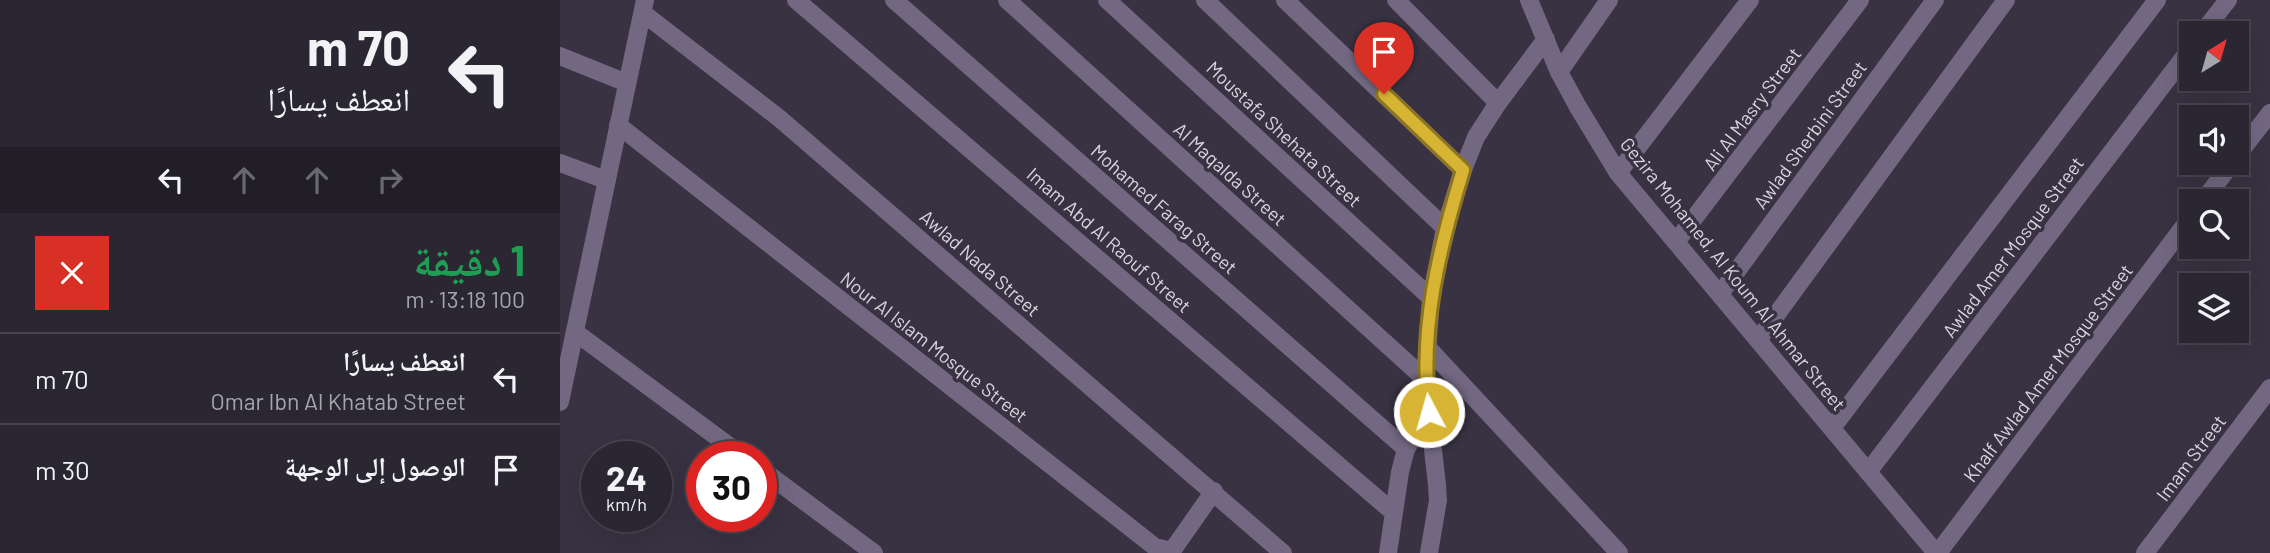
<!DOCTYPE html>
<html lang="ar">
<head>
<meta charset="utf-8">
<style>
	:root { --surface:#2a2632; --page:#322e3a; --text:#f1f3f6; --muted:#a5a5ac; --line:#46434d }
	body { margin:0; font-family:Barlow,"Noto Naskh Arabic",sans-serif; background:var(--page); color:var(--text); direction:rtl; height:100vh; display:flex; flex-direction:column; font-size:26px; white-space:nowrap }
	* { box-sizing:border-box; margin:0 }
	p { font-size:23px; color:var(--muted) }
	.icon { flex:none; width:38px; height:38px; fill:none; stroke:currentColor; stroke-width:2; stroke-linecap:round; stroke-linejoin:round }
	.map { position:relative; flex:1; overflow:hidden; direction:ltr }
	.sheet { display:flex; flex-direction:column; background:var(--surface); width:560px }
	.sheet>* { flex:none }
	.hud { background:#2a2632; color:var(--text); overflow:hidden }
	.needle { width:46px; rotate:37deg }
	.controls { position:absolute; left:1619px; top:21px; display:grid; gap:14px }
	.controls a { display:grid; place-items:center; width:70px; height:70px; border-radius:0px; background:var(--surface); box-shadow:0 7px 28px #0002,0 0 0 2px var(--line); font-size:35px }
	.speed { position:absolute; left:21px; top:441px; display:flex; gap:14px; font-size:35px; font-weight:700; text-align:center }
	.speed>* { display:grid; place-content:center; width:91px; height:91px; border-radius:50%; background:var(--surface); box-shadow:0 7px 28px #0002,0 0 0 2px var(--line); line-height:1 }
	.speed small { font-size:18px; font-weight:400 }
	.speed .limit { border:10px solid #d22; background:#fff; color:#111 }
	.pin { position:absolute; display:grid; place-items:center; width:60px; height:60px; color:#fff; margin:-72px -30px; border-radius:50% 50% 50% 0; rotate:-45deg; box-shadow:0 0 7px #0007 }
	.pin .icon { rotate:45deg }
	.me { position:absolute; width:77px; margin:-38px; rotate:354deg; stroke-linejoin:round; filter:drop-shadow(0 0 5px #0008) }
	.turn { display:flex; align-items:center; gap:24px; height:147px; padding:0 35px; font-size:32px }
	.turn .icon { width:91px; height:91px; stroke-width:2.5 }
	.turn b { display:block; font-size:49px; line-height:60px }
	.lanes { display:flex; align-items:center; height:66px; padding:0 35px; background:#0003; justify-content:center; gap:35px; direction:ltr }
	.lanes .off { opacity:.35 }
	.round { display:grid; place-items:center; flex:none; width:74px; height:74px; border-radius:0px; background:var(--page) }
	.head { display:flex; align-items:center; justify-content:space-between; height:119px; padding:0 35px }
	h1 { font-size:42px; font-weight:700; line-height:52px; color:#1e9e55 }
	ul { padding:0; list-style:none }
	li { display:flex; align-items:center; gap:21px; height:91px; padding:0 35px; border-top:2px solid var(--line) }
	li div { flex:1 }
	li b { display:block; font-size:26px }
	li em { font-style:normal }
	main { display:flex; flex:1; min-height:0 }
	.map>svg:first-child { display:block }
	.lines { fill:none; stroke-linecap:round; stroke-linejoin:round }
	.minor { stroke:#726882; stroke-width:18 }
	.route-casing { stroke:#8c7522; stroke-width:18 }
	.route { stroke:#d7b434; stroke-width:12 }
	.labels { text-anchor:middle; stroke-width:7; stroke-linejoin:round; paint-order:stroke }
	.street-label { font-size:19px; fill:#d9d5df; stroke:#383242 }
</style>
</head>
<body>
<main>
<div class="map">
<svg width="1710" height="553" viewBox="0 0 1710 553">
	<rect width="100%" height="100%" fill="#383242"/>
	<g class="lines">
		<path class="minor" d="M236,0l597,512
			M334,0l512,449
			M447,0l418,379
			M547,0l324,298
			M645,0l240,228
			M725,0l178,170
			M836,0l102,103
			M969,0l30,72 19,35 40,66 318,380
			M83,13l136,105 504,435
			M1642,33l26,-33
			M0,56l67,27
			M999,72l50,-72
			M58,125l537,422 13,3 6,-2 40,-57
			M1676,157l34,-44
			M0,163l46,17
			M1058,173l132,-173
			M1643,201l29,-38
			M1116,242l184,-242
			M1160,294l215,-294
			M15,332l169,125
			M1198,340l248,-340
			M867,347l192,206
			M0,402l85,-402
			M1272,428l325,-428
			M201,469l113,84
			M1308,472l323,-424
			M828,553l12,-81 6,-23 23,-37
			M869,553l9,-53 -1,-15 -12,-106 6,-81 14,-70 18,-58 13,-33 22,-34 48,-64
			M1378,553l253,-336
			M1585,553l125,-165"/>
	</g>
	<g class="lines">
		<defs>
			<path id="route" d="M824,94l79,76c-24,79 -44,159 -34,242"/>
		</defs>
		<use href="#route" class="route-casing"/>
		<use href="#route" class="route"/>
	</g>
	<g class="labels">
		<g class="street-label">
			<text transform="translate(1192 109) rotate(-53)" y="7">Ali Al Masry Street</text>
			<text transform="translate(724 134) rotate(43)" y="7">Moustafa Shehata Street</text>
			<text transform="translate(1250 135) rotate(-54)" y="7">Awlad Sherbini Street</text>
			<text transform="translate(670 174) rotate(42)" y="7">Al Maqalda Street</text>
			<text transform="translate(604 209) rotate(41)" y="7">Mohamed Farag Street</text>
			<text transform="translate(549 240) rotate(41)" y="7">Imam Abd Al Raouf Street</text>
			<text transform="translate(1453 247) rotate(-53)" y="7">Awlad Amer Mosque Street</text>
			<text transform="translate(420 263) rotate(41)" y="7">Awlad Nada Street</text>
			<text transform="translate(1173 274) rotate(51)" y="7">Gezira Mohamed, Al Koum Al Ahmar Street</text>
			<text transform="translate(374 347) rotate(38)" y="7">Nour Al Islam Mosque Street</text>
			<text transform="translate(1488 373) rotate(-53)" y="7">Khalf Awlad Amer Mosque Street</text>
			<text transform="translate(1631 458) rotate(-53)" y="7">Imam Street</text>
		</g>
	</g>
</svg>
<div class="controls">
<a><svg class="needle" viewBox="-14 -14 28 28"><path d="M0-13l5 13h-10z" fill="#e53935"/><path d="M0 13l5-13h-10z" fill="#a5a5ac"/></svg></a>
<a><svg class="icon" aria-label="sound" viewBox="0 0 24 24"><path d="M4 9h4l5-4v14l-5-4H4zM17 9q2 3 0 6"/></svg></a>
<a><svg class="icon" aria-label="search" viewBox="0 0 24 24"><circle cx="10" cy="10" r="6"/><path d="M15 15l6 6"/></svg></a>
<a><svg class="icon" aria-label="layers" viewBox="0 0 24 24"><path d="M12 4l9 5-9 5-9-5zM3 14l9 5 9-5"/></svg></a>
</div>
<div class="speed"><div>24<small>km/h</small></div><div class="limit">30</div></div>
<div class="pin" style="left:824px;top:94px;background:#d93025"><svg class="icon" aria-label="arrive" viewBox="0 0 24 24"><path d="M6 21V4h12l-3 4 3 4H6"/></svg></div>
<svg class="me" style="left:869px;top:412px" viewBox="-20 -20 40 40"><circle r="17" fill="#d7b434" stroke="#fff" stroke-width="3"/><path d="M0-11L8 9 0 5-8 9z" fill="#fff"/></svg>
</div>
<section class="sheet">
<div class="hud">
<div class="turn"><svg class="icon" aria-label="left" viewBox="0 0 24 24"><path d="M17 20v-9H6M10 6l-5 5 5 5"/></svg><div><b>70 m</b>انعطف يسارًا</div></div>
<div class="lanes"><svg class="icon" aria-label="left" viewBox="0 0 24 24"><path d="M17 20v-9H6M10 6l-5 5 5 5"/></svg><svg class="icon off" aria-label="ahead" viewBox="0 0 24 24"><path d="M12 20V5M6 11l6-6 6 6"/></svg><svg class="icon off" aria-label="ahead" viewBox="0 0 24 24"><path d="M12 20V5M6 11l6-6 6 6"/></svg><svg class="icon off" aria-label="right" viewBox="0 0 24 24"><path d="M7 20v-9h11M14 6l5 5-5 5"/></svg></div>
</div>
<div class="head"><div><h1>1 دقيقة</h1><p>100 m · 13:18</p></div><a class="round" style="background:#d93025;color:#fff"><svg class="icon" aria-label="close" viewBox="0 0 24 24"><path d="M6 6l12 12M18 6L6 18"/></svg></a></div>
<ul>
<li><svg class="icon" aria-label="left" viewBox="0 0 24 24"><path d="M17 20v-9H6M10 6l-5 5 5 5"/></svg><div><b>انعطف يسارًا</b><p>Omar Ibn Al Khatab Street</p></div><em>70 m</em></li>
<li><svg class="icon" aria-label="arrive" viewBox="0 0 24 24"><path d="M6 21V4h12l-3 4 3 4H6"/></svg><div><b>الوصول إلى الوجهة</b></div><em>30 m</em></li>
</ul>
</section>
</main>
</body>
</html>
